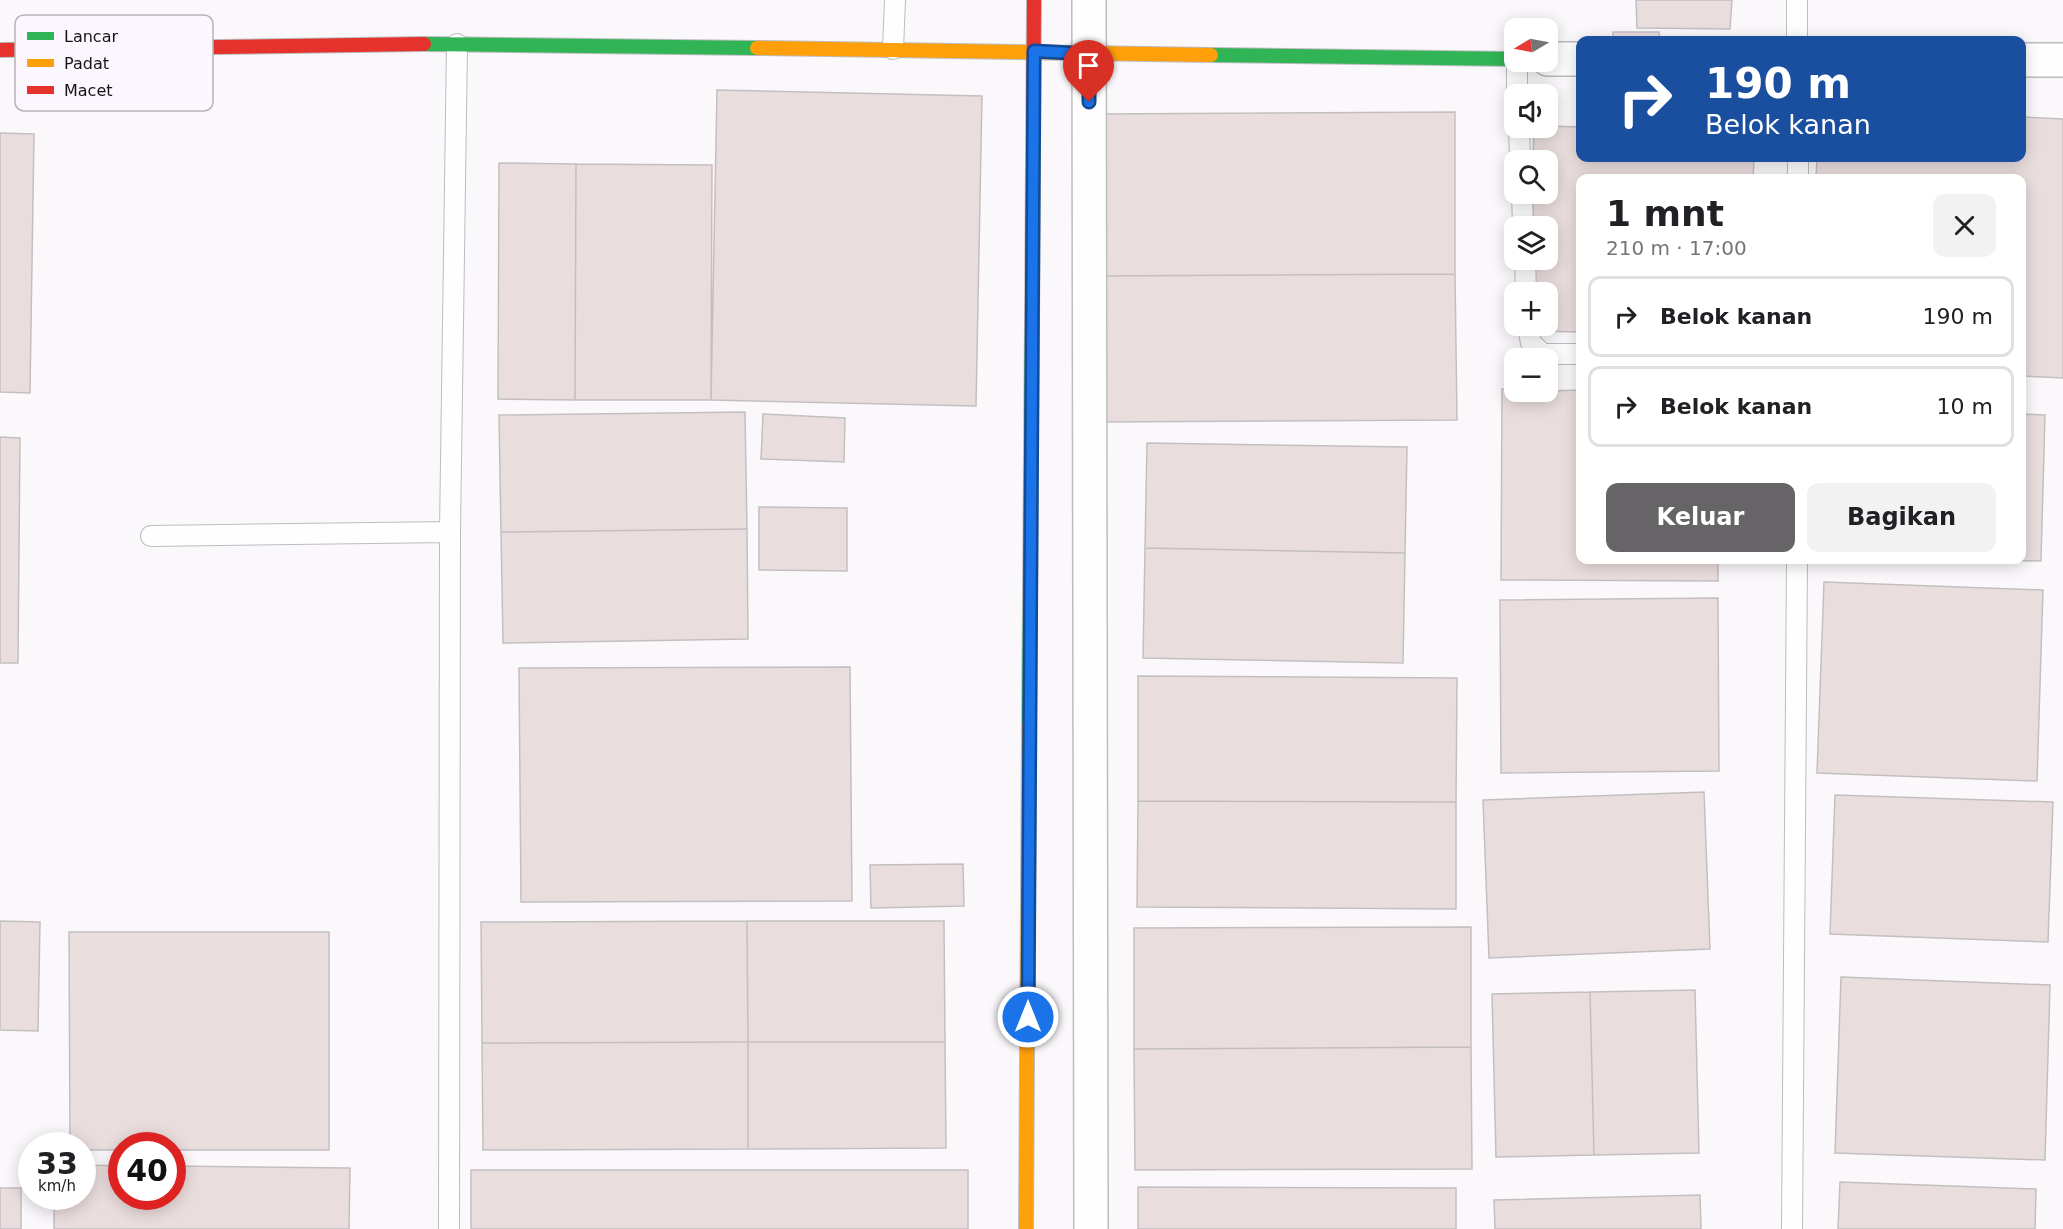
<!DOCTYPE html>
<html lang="id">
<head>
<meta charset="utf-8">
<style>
	:root { --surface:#fff; --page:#f2f2f2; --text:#202124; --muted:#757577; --line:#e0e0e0; --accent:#666466 }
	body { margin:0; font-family:"DejaVu Sans",sans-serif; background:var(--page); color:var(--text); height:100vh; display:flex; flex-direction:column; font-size:22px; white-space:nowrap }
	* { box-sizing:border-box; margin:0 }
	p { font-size:20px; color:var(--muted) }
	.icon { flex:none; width:33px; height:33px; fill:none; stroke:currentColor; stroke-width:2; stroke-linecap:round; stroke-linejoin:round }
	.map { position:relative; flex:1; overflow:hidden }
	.side { position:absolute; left:1576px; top:174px; width:450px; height:390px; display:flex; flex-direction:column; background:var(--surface); border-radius:12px; box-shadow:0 3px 15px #0003 }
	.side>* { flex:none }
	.banner { position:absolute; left:1576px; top:36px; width:450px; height:126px; border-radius:12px; box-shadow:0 3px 15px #0003; background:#1a4fa0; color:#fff; overflow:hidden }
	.needle { width:39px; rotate:260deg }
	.tools { position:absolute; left:1504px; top:18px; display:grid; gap:12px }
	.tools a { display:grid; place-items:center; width:54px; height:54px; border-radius:12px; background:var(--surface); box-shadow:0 3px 15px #0003; font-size:30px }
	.speed { position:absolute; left:18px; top:1132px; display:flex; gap:12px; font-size:30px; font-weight:700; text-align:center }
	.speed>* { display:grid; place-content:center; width:78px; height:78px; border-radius:50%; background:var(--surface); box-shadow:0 3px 15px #0003; line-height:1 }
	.speed small { font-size:15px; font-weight:400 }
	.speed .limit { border:9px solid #d22; background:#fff; color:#111 }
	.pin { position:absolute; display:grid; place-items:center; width:51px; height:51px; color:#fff; margin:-62px -26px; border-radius:50% 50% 50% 0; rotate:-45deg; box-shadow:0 0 6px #0007 }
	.pin .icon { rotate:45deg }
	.me { position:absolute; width:66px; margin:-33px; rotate:0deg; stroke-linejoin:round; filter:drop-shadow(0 0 4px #0008) }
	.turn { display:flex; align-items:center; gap:21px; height:126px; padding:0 30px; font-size:27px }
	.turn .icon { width:78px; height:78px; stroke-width:2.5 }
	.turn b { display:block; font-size:42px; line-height:51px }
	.round { display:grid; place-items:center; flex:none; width:63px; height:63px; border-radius:12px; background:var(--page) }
	.head { display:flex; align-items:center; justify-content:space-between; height:102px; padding:0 30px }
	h1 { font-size:36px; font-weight:700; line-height:45px }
	.primary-button { display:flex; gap:12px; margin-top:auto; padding:12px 30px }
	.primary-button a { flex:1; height:69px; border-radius:12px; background:var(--accent); color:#fff; font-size:24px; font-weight:700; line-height:69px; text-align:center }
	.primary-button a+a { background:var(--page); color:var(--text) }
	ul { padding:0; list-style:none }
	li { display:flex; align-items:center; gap:18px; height:81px; margin:0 12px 9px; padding:0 18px; border:3px solid var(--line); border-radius:12px }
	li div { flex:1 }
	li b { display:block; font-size:22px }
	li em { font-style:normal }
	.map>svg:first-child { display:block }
	.building { fill:#eadddd; stroke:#c3bfc1; stroke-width:1.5 }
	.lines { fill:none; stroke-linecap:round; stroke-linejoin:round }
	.lane-casing { stroke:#bdbcbe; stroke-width:22 }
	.street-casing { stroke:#bdbcbe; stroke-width:36 }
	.fast-casing { stroke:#bdbcbe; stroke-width:16 }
	.slow-casing { stroke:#bdbcbe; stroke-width:16 }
	.jam-casing { stroke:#bdbcbe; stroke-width:16 }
	.lane { stroke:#fefeff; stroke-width:20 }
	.street { stroke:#fefeff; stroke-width:33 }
	.fast { stroke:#30b455; stroke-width:14 }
	.slow { stroke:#ff9f0a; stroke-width:14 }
	.jam { stroke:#e5322d; stroke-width:14 }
	.route-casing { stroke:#114b97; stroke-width:15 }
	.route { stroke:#1a73e8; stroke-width:10 }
	.key { fill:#fcf6fe; stroke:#b7b2b8; stroke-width:1.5 }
	.key-label { font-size:16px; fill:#161416 }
</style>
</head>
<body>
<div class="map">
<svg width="2063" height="1229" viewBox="0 0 2063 1229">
	<rect width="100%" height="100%" fill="#fbf8fc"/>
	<path class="building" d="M1636,0h96l-2,29 -93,-1z
		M1613,32h46l1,8h-47z
		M717,90l265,6 -6,310 -265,-6z
		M1455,112v162l-356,2 -1,-162z
		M2022,117l41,2v259l-41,-2v-198h-206l1,-20h205z
		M1548,126l33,1v31h173l-1,20h-172v154l-48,-1v-5h15v-34h-15v-32h15v-34h-15v-32h15v-34h-15l1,-32z
		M0,133l34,1 -4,259 -30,-1z
		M499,163l77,1 -1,236 -77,-1z
		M576,164l136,1 -1,235h-136z
		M1455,274l2,146 -357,2 -1,-146z
		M1502,389h13v3l66,-2v170h137v21l-217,-1z
		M745,412l2,117 -246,3 -2,-117z
		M763,414l82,4 -1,44 -83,-3z
		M2022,414l23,1 -4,146 -56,-1h37z
		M0,437l20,1 -2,225h-18z
		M1147,443l260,4 -2,106 -260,-5z
		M759,507l88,1v63l-88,-1z
		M747,529l1,110 -245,4 -2,-111z
		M1145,548l260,5 -2,110 -260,-5z
		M1824,582l219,8 -6,191 -220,-8z
		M1718,598l1,173 -218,2 -1,-173z
		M850,667l2,234 -331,1 -2,-234z
		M1138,676l319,2 -1,124 -318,-1z
		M1704,792l6,157 -221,9 -6,-158z
		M1835,795l218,7 -5,140 -218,-8z
		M1138,801l318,1v107l-319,-2z
		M963,864l1,42 -93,2 -1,-43z
		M0,921l40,1 -2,109 -38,-1z
		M747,921h197l1,121h-197z
		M747,921l1,121 -266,1 -1,-121z
		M1471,927v120l-337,2v-121z
		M69,932h260v218h-157v-4h-50v4h-40v-4h-12z
		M1841,977l209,8 -5,175 -210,-7z
		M1695,990l4,163 -105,2 -4,-163z
		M1590,992l4,163 -98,2 -4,-163z
		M748,1042h197l1,106 -198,1z
		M748,1042v107l-265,1 -1,-107z
		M1471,1047l1,122 -337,1 -1,-121z
		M82,1165l40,1v31h50v-31l178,2 -1,61h-295v-32h28z
		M471,1170h497v59h-497z
		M1840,1182l196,7 -1,40h-197z
		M1138,1187l318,1v41h-318z
		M0,1188h21v41h-21z
		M1700,1195l1,34h-206l-1,-29z"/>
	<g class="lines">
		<defs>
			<path id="lane" d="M1797,0v40
				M893,49l2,-49
				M1517,94v-32
				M1519,128l1,32
				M1798,158v20
				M1522,194l1,32
				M1525,260l1,32
				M1528,326l3,17 12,11h38
				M151,536l299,-4
				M449,1229l1,-697 7,-488
				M1792,1229l5,-669"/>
			<path id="street" d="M1089,0l2,1229
				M1548,59h33
				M2022,60h41"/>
			<path id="fast" d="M424,44l333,4
				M1211,55l304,4
				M1029,725l3,-404"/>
			<path id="slow" d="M757,48l454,7
				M1026,1229l3,-504"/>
			<path id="jam" d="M0,50l424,-6
				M1032,321l2,-321"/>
		</defs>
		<use href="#lane" class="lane-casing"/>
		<use href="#street" class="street-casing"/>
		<use href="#fast" class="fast-casing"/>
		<use href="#slow" class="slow-casing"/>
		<use href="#jam" class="jam-casing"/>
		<use href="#lane" class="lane"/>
		<use href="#street" class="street"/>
		<use href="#fast" class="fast"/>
		<use href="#slow" class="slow"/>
		<use href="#jam" class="jam"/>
	</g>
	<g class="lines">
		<defs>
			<path id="route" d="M1028,1017l6,-966 55,3v48"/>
		</defs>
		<use href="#route" class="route-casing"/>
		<use href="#route" class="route"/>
	</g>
	<rect x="15" y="15" width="198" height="96" rx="9" class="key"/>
	<rect x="27" y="32" width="27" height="8" fill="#30b455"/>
	<rect x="27" y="59" width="27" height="8" fill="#ff9f0a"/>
	<rect x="27" y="86" width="27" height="8" fill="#e5322d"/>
	<g class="key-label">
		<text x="64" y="42">Lancar</text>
		<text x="64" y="69">Padat</text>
		<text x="64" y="96">Macet</text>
	</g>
</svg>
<div class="tools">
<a><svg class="needle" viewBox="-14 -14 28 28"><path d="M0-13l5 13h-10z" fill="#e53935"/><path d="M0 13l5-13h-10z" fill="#757577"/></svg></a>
<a><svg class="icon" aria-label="sound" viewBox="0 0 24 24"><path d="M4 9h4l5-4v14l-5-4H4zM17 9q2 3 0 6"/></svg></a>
<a><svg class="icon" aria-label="search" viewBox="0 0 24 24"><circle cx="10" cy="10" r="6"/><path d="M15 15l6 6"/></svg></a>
<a><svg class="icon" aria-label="layers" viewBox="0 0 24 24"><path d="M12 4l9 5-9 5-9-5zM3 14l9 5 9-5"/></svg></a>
<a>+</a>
<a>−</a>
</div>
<div class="speed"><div>33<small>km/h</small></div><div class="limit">40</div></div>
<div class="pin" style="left:1089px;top:102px;background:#d93025"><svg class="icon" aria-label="arrive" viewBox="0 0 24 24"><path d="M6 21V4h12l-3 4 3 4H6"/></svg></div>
<svg class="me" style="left:1028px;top:1017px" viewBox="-20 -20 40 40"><circle r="17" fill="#1a73e8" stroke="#fff" stroke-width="3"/><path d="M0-11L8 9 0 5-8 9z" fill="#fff"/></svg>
<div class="banner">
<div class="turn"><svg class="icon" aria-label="right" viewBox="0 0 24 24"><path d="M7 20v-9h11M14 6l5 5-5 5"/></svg><div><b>190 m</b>Belok kanan</div></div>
</div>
<section class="side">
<div class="head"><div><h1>1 mnt</h1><p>210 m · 17:00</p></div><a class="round"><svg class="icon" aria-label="close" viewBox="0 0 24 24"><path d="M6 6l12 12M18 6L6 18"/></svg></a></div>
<ul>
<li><svg class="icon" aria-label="right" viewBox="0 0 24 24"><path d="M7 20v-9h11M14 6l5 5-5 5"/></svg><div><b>Belok kanan</b></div><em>190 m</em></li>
<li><svg class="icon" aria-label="right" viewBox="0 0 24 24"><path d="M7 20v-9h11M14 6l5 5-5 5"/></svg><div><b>Belok kanan</b></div><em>10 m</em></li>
</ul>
<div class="primary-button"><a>Keluar</a><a>Bagikan</a></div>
</section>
</div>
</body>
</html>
